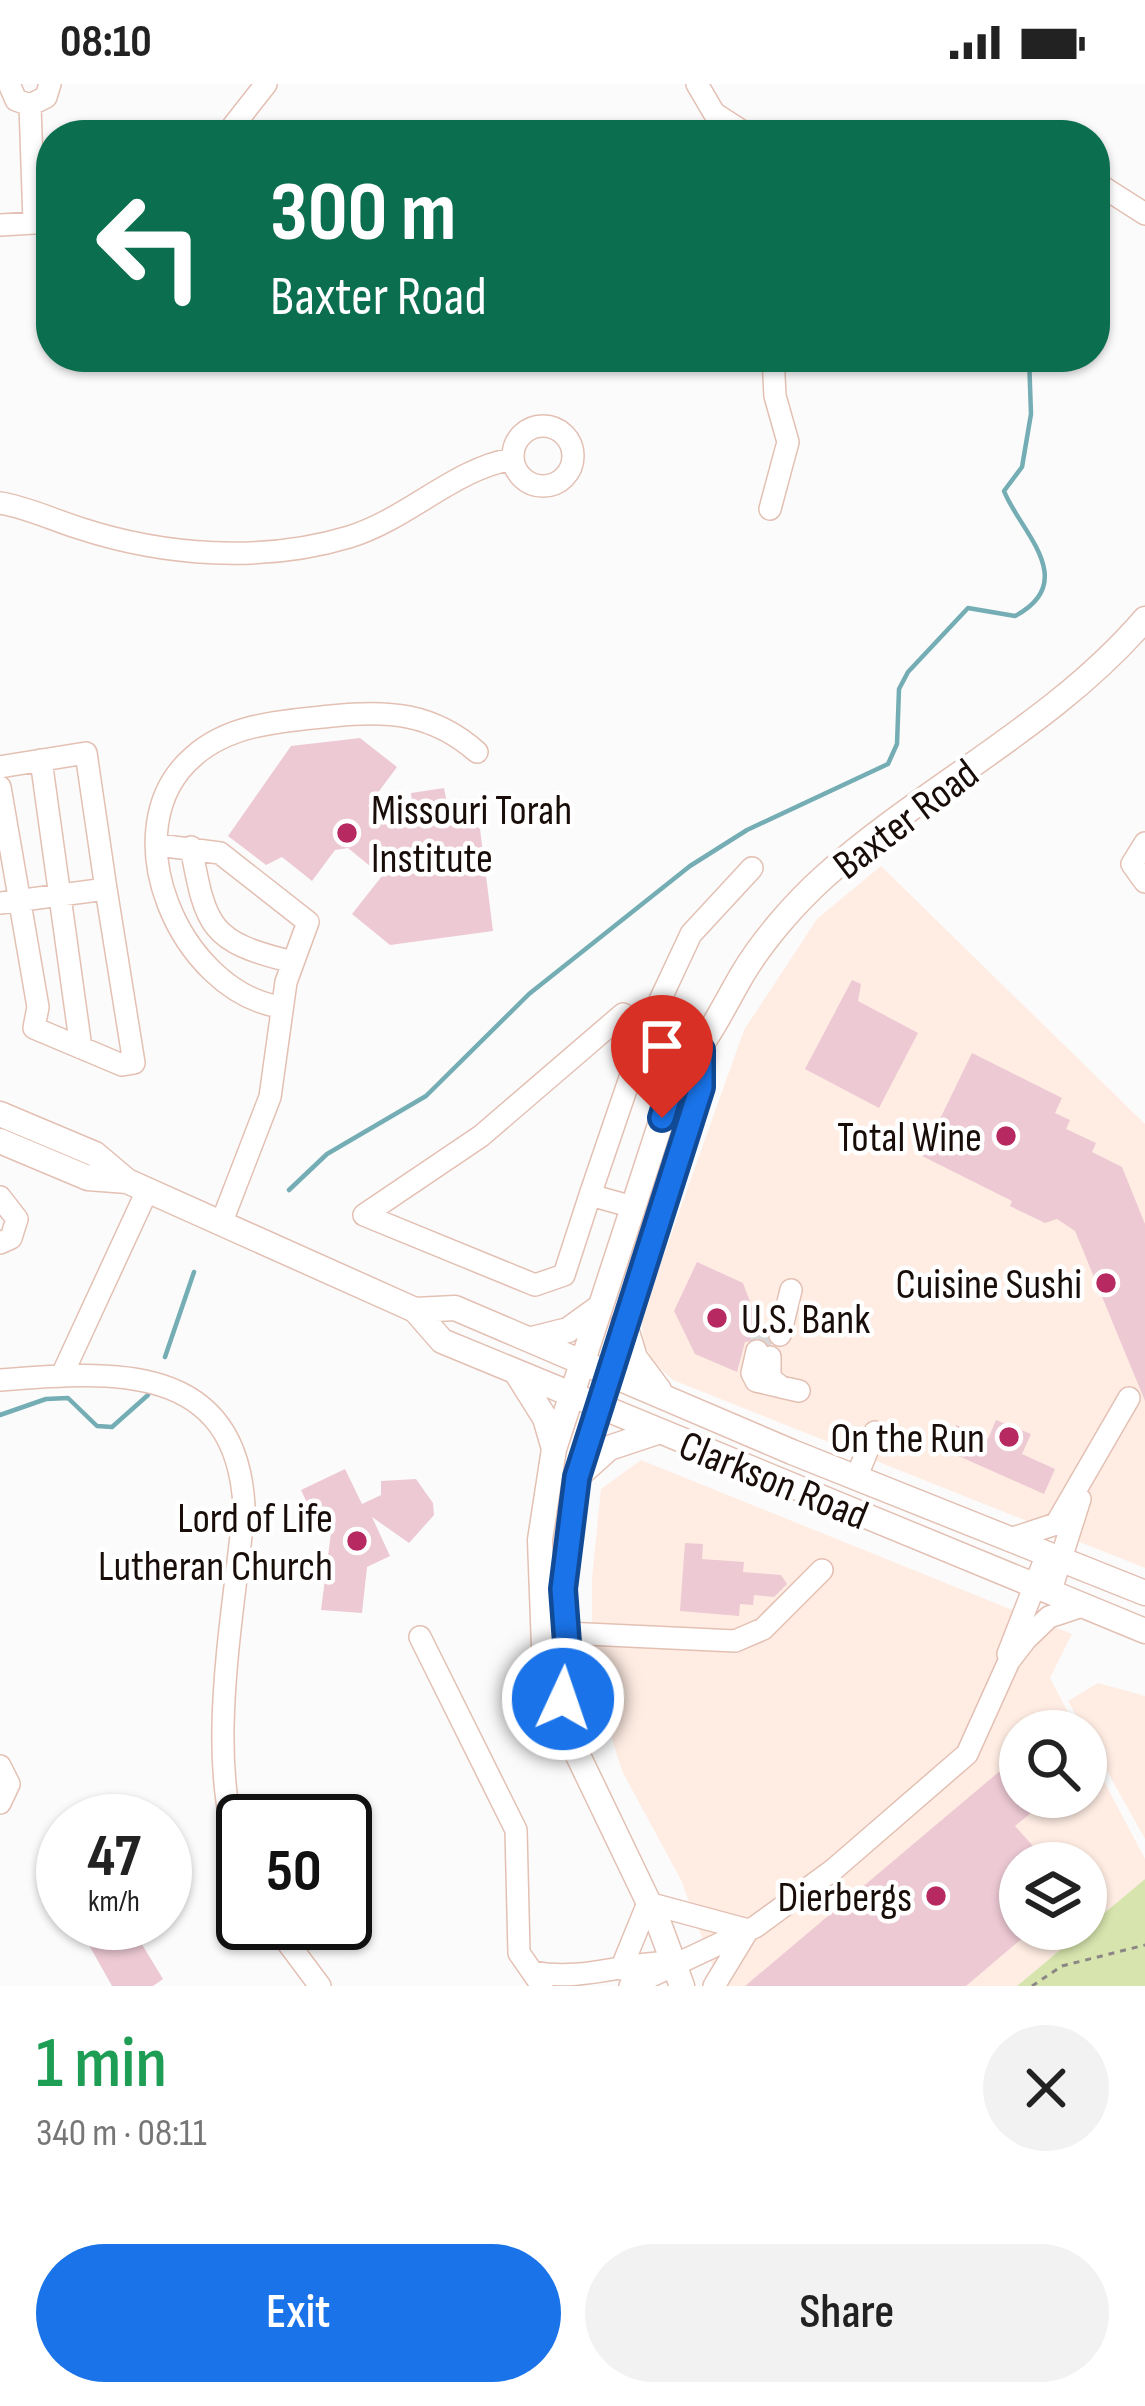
<!DOCTYPE html>
<html lang="en">
<head>
<meta charset="utf-8">
<style>
	:root { --surface:#fff; --page:#f2f2f2; --text:#222; --muted:#767676; --accent:#1a73e8 }
	body { margin:0; font-family:"Sofia Sans Condensed",sans-serif; background:var(--page); color:var(--text); height:100vh; display:flex; flex-direction:column; font-size:45px; white-space:nowrap }
	* { box-sizing:border-box; margin:0 }
	p { font-size:39px; color:var(--muted) }
	.icon { flex:none; width:66px; height:66px; fill:none; stroke:currentColor; stroke-width:2; stroke-linecap:round; stroke-linejoin:round }
	.map { position:relative; height:1902px; overflow:hidden }
	.drawer { display:flex; flex-direction:column; background:var(--surface); flex:1 }
	.drawer>* { flex:none }
	.guide { position:absolute; left:36px; top:36px; width:1074px; height:252px; border-radius:48px; box-shadow:0 3px 9px #0004; background:#0b6e4f; color:#fff; overflow:hidden }
	.tools { position:absolute; left:999px; top:1626px; display:grid; gap:24px }
	.tools a { display:grid; place-items:center; width:108px; height:108px; border-radius:50%; background:var(--surface); box-shadow:0 3px 9px #0004; font-size:60px }
	.speed { position:absolute; left:36px; top:1710px; display:flex; gap:24px; font-size:60px; font-weight:700; text-align:center }
	.speed>* { display:grid; place-content:center; width:156px; height:156px; border-radius:50%; background:var(--surface); box-shadow:0 3px 9px #0004; line-height:1 }
	.speed small { font-size:30px; font-weight:400 }
	.speed .limit { border:6px solid #111; border-radius:18px; background:#fff; color:#111 }
	.pin { position:absolute; display:grid; place-items:center; width:102px; height:102px; color:#fff; margin:-123px -51px; border-radius:50% 50% 50% 0; rotate:-45deg; box-shadow:0 0 12px #0007 }
	.pin .icon { rotate:45deg }
	.me { position:absolute; width:132px; margin:-66px; rotate:3deg; stroke-linejoin:round; filter:drop-shadow(0 0 9px #0008) }
	.turn { display:flex; align-items:center; gap:42px; height:252px; padding:0 36px; font-size:54px }
	.turn .icon { width:156px; height:156px; stroke-width:2.5 }
	.turn b { display:block; font-size:84px; line-height:102px }
	.round { display:grid; place-items:center; flex:none; width:126px; height:126px; border-radius:63px; background:var(--page) }
	.headline { display:flex; align-items:center; justify-content:space-between; height:204px; padding:0 36px }
	h1 { font-size:72px; font-weight:600; line-height:90px; color:#1e9e55 }
	.cta { display:flex; gap:24px; margin-top:auto; padding:24px 36px }
	.cta a { flex:1; height:138px; border-radius:72px; background:var(--accent); color:#fff; font-size:48px; font-weight:600; line-height:138px; text-align:center }
	.cta a+a { background:var(--page); color:var(--text) }
	.status { display:flex; justify-content:space-between; align-items:center; height:84px; padding:0 60px; background:var(--surface); direction:ltr }
	.status svg { height:33px; fill:currentColor }
	.map>svg:first-child { display:block }
	.commercial { fill:#ffede3 }
	.green { fill:#d7e4ad }
	.lines { fill:none; stroke-linecap:round; stroke-linejoin:round }
	.stream { stroke:#74adb4; stroke-width:4.5 }
	.building { fill:#edc9d4 }
	.minor-tunnel { stroke:#d9d7d7; stroke-width:21; stroke-dasharray:21 10; stroke-linecap:butt }
	.minor-casing { stroke:#e3c0b3; stroke-width:24 }
	.major-casing { stroke:#e3c0b3; stroke-width:27 }
	.path { stroke:#8c8785; stroke-width:3; stroke-dasharray:6 6; stroke-linecap:butt }
	.minor { stroke:#fff; stroke-width:21 }
	.major { stroke:#fff; stroke-width:24 }
	.route-casing { stroke:#114b97; stroke-width:30 }
	.route { stroke:#1a73e8; stroke-width:21 }
	.poi-dot { fill:#b72a61; stroke:#fff; stroke-width:4.5 }
	.labels { text-anchor:middle; stroke-width:9; stroke-linejoin:round; paint-order:stroke }
	.poi-label { font-size:42px; fill:#180d09; stroke:#fff; text-anchor:end }
	.street-label { font-size:42px; fill:#180d09; stroke:#fff }
</style>
</head>
<body>
<div class="status"><b>08:10</b><svg viewBox="0 0 49 12"><path d="M0 12V9h3v3zM5 12V6h3v6zM10 12V3h3v9zM15 12V0h3v12zM26 1h20v11H26zM47 4h2v5h-2z"/></svg></div>
<div class="map">
<svg width="1145" height="1902" viewBox="0 0 1145 1902">
	<rect width="100%" height="100%" fill="#fbfbfb"/>
	<path class="commercial" d="M881,782l264,258v444l-472,-188 -20,-18 -9,-19 -3,-24 103,-289 73,-111z
		M641,1376l431,174 -22,44 28,53h-58v66h66v-50l59,112v20l-59,49v-65h-66v66h65l-68,57h-297l-39,-106 -59,-109 -30,-98v-95l9,-89z
		M1098,1599l47,13v143l-77,-138z"/>
	<path class="green" d="M1145,1795v107h-128z"/>
	<g class="lines">
		<path class="stream" d="M1095,157l5,-7
			M289,1106l38,-36 99,-58 103,-102 161,-128 57,-36 141,-66 9,-20 2,-55 9,-17 60,-64 47,8c66,-35 4,-86 -11,-125l18,-24 9,-53 -2,-57
			M165,1273l29,-85
			M0,1331l46,-16 22,-1 29,28 15,1 36,-32"/>
	</g>
	<path class="building" d="M360,654l37,29 -29,39 30,23 15,-19 -2,-17 33,-5 3,16 33,25 13,102 -103,14 -38,-31 30,-38 -34,-28 -13,2 -23,31 -30,-24 -16,8 -38,-29 63,-90z
		M852,896l9,4 -3,17 60,32 -39,75 -74,-39z
		M972,969l90,45 -7,15 15,7 -4,9 30,14 -4,9 30,15 23,57v177l-70,-170 -18,-12 -12,4 -35,-17 2,-5 -90,-45z
		M697,1178l46,21 16,43 7,3v10l-21,3 -8,30 -42,-18 -21,-43z
		M996,1336l35,14 -9,20 33,15 -11,25 -99,-44 11,-25 32,14z
		M345,1385l17,35 19,-9v-14l35,-2 17,24 1,12 -25,28 -37,-26 18,39 -23,11 -5,46 -41,-3 10,-77 -9,-19 -8,4 -13,-28z
		M685,1459l18,1 -1,15 42,3 -1,10 38,3 6,9 -13,13 -20,-2 -1,10 -13,-1 -1,12 -59,-5z
		M1020,1670v43h30l-35,29 33,37h-28v66h13l-67,57h-221z
		M117,1839h12l34,56 -10,7h-41l-23,-41z"/>
	<g class="lines">
		<path class="minor-tunnel" d="M757,1267l9,-22"/>
		<defs>
			<path id="minor" d="M9,0l7,16 14,5 16,-8 4,-13
				M697,0l17,29 34,22
				M30,21l4,118
				M226,51l40,-51
				M1095,98l50,32
				M0,141l51,-3
				M513 372a30 30 0 1 1 60 0a30 30 0 1 1-60 0Z
				M0,419c27,4 53,17 79,25 85,28 184,35 270,9 59,-18 106,-69 164,-78
				M770,425l18,-67 -13,-46 -2,-39
				M41,676l40,288
				M0,683l86,-14 20,136 -106,14
				M0,703l38,220 -4,21 88,37 12,-2 -28,-174
				M1145,759l-13,21 13,18
				M158,761l62,8 88,69 -22,60 -16,115 -49,127
				M191,763c15,81 19,95 102,115
				M281,923c-101,-15 -172,-179 -87,-251 37,-33 91,-35 138,-40 56,-6 101,-3 145,36
				M590,1111l57,-167 54,22
				M0,1113l17,22 -6,19 -11,5
				M633,1123l-43,-12 -26,80 -29,10 -171,-70 117,-79 142,-122 24,14 44,-94 61,-66
				M780,1251l11,-45
				M757,1267l-5,22 4,8 26,6
				M770,1273v21l11,9 18,4
				M62,1291l85,-184
				M0,1296c112,-9 236,-19 244,126 -9,106 -42,257 -1,357
				M856,1394l19,-46
				M1010,1455l46,-15 73,-126
				M1051,1506l29,-91
				M566,1549l169,8 28,-12 59,-59
				M420,1553l96,193 3,123 23,33
				M1008,1570l39,-100
				M0,1682l9,18 -9,19
				M273,1839l47,63
				M621,1885l27,-66 100,27 -34,56
				M533,1888c50,10 92,-10 142,-10
				M630,1902l125,-59 78,-57 134,-116 42,-93 17,-22 23,-22 36,-12"/>
			<path id="major" d="M0,1030l95,40 32,27 288,129 27,31 703,290
				M0,1057l88,37 39,3
				M415,1226l40,-2 337,144 353,141
				M624,1238l11,36 24,32
				M532,1255l36,-9 32,-23
				M516,1288l29,46 9,31
				M579,1391l30,-27 48,-16
				M563,1615l6,-29 -6,-81 14,-112 124,-390v-37
				M682,1902l-23,-62 -87,-181 -9,-44 -18,-26 -5,-133 14,-91 123,-376c30,-29 44,-62 65,-98 20,-34 53,-72 82,-98 103,-92 230,-152 321,-258"/>
		</defs>
		<use href="#minor" class="minor-casing"/>
		<use href="#major" class="major-casing"/>
		<path class="path" d="M1032,1902l30,-20 83,-21"/>
		<use href="#minor" class="minor"/>
		<use href="#major" class="major"/>
	</g>
	<g class="lines">
		<defs>
			<path id="route" d="M563,1615l6,-29 -6,-81 14,-112 124,-390v-37l-25,23 -14,45"/>
		</defs>
		<use href="#route" class="route-casing"/>
		<use href="#route" class="route"/>
	</g>
	<g class="poi-dot">
		<circle cx="347" cy="749" r="12"/>
		<circle cx="1006" cy="1052" r="12"/>
		<circle cx="1106" cy="1199" r="12"/>
		<circle cx="717" cy="1234" r="12"/>
		<circle cx="1009" cy="1353" r="12"/>
		<circle cx="357" cy="1457" r="12"/>
		<circle cx="936" cy="1812" r="12"/>
	</g>
	<g class="labels">
		<g class="poi-label">
			<text x="371" y="740" text-anchor="start">Missouri Torah<tspan x="371" dy="48">Institute</tspan></text>
			<text x="982" y="1067">Total Wine</text>
			<text x="1082" y="1214">Cuisine Sushi</text>
			<text x="741" y="1249" text-anchor="start">U.S. Bank</text>
			<text x="985" y="1368">On the Run</text>
			<text x="333" y="1448">Lord of Life<tspan x="333" dy="48">Lutheran Church</tspan></text>
			<text x="912" y="1827">Dierbergs</text>
		</g>
		<g class="street-label">
			<text transform="translate(905 734) rotate(-37)" y="15">Baxter Road</text>
			<text transform="translate(774 1395) rotate(22)" y="15">Clarkson Road</text>
		</g>
	</g>
</svg>
<div class="tools">
<a><svg class="icon" aria-label="search" viewBox="0 0 24 24"><circle cx="10" cy="10" r="6"/><path d="M15 15l6 6"/></svg></a>
<a><svg class="icon" aria-label="layers" viewBox="0 0 24 24"><path d="M12 4l9 5-9 5-9-5zM3 14l9 5 9-5"/></svg></a>
</div>
<div class="speed"><div>47<small>km/h</small></div><div class="limit">50</div></div>
<div class="pin" style="left:662px;top:1034px;background:#d93025"><svg class="icon" aria-label="arrive" viewBox="0 0 24 24"><path d="M6 21V4h12l-3 4 3 4H6"/></svg></div>
<svg class="me" style="left:563px;top:1615px" viewBox="-20 -20 40 40"><circle r="17" fill="#1a73e8" stroke="#fff" stroke-width="3"/><path d="M0-11L8 9 0 5-8 9z" fill="#fff"/></svg>
<div class="guide">
<div class="turn"><svg class="icon" aria-label="left" viewBox="0 0 24 24"><path d="M17 20v-9H6M10 6l-5 5 5 5"/></svg><div><b>300 m</b>Baxter Road</div></div>
</div>
</div>
<section class="drawer">
<div class="headline"><div><h1>1 min</h1><p>340 m · 08:11</p></div><a class="round"><svg class="icon" aria-label="close" viewBox="0 0 24 24"><path d="M6 6l12 12M18 6L6 18"/></svg></a></div>
<div class="cta"><a>Exit</a><a>Share</a></div>
</section>
</body>
</html>
